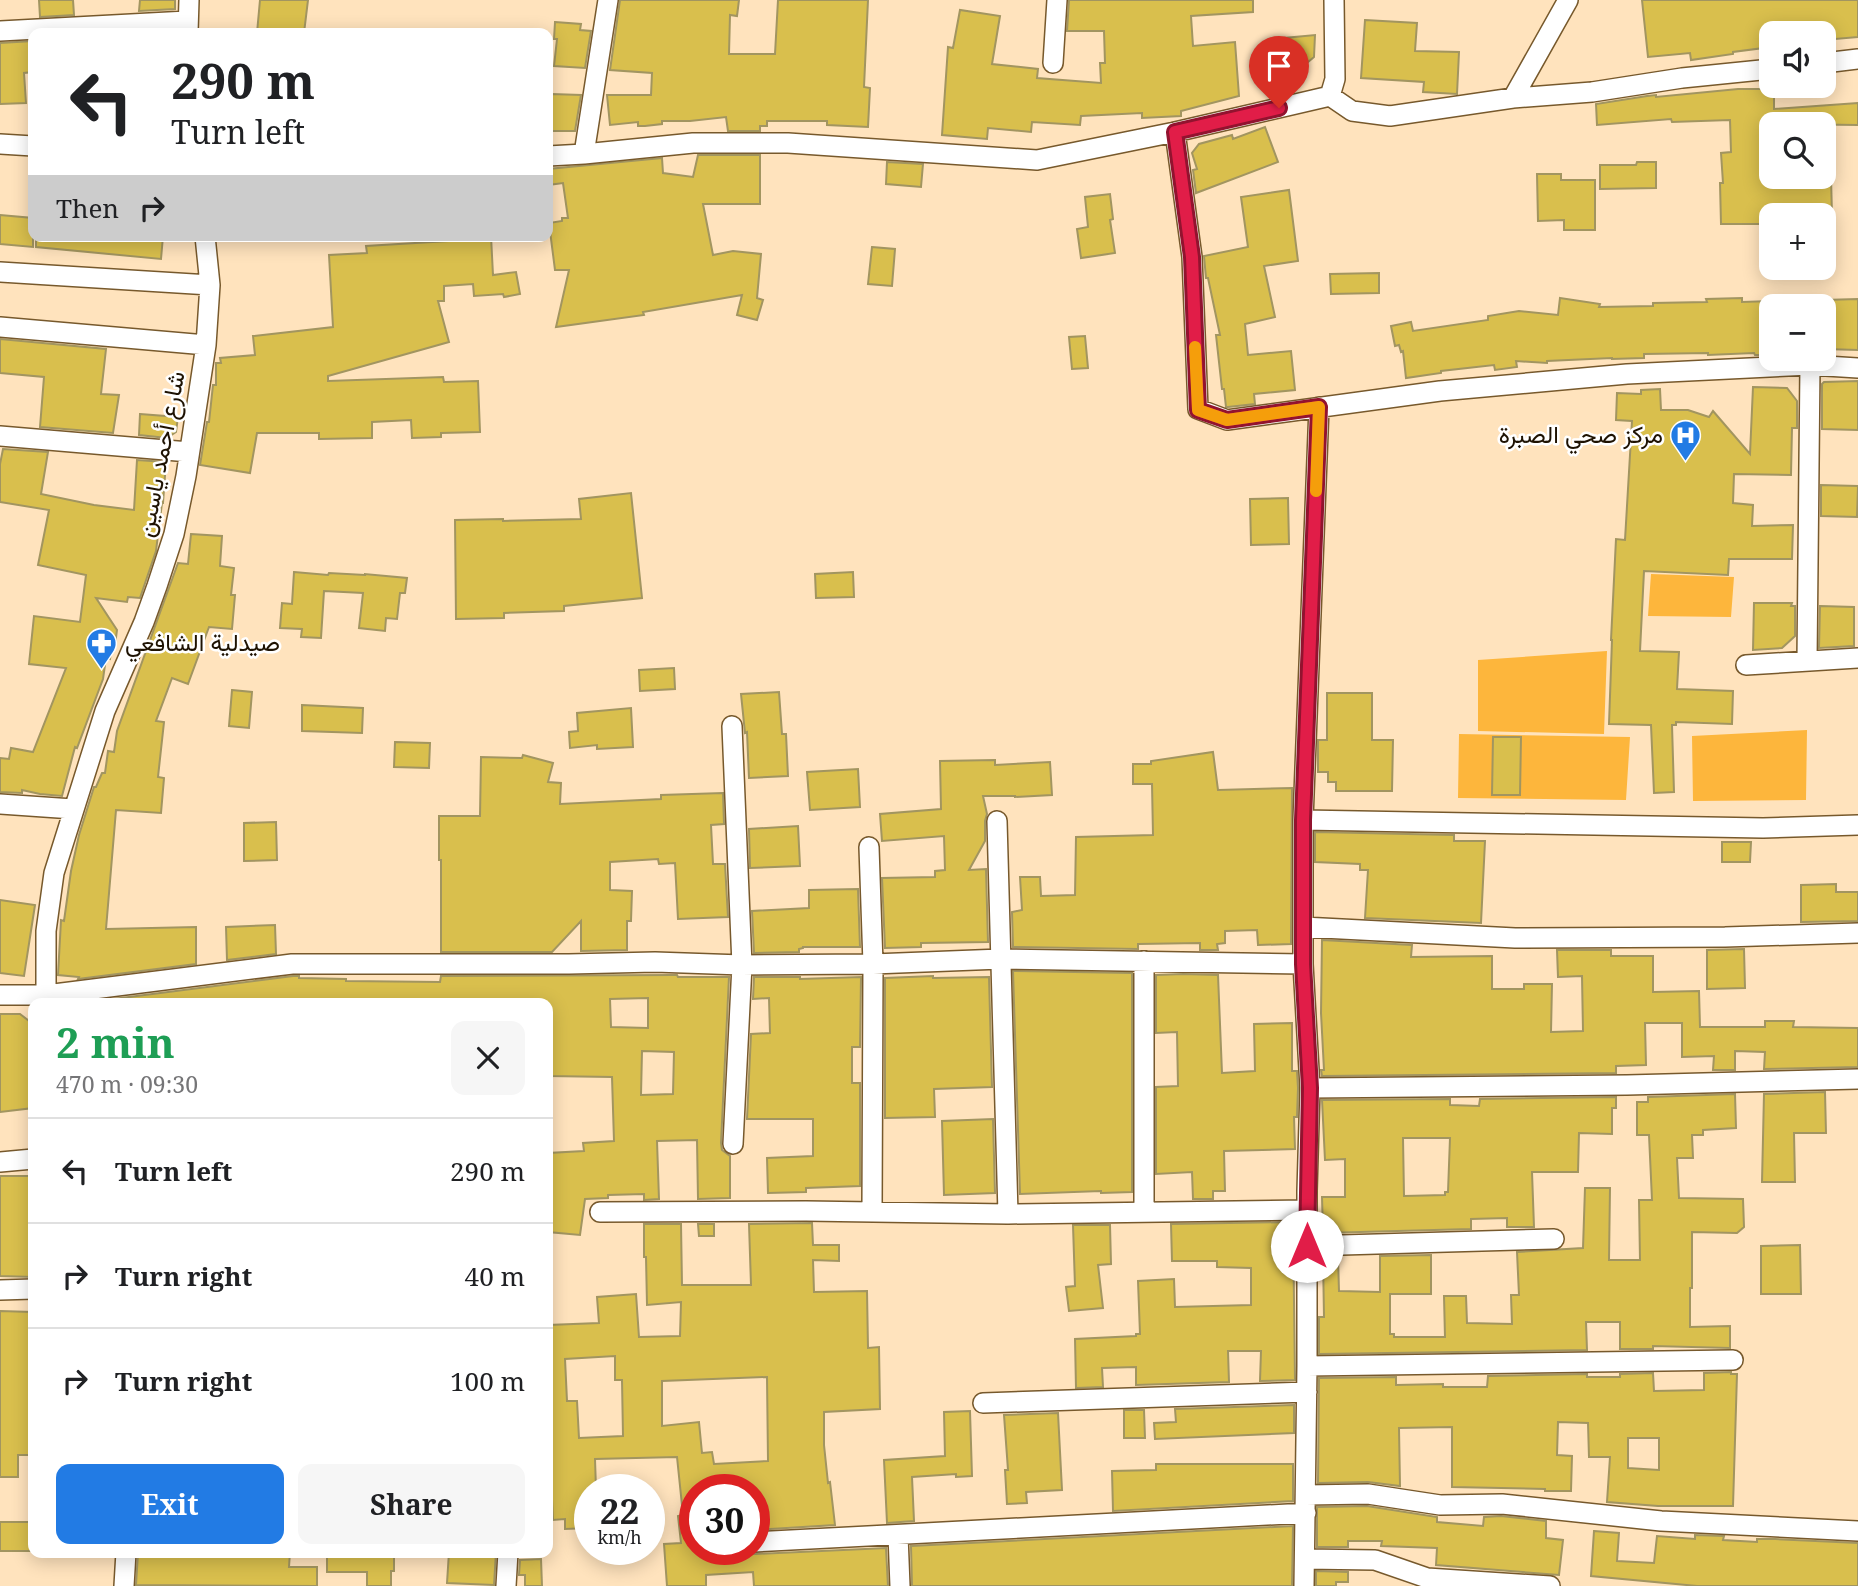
<!DOCTYPE html>
<html lang="en">
<head>
<meta charset="utf-8">
<style>
	:root { --surface:#fff; --page:#f6f6f6; --text:#202124; --muted:#757577; --line:#e0e0e0; --accent:#227be4 }
	body { margin:0; font-family:"Noto Serif",Vazirmatn,serif; background:var(--page); color:var(--text); height:100vh; display:flex; flex-direction:column; font-size:26px; white-space:nowrap }
	* { box-sizing:border-box; margin:0 }
	p { font-size:23px; color:var(--muted) }
	.icon { flex:none; width:38px; height:38px; fill:none; stroke:currentColor; stroke-width:2; stroke-linecap:round; stroke-linejoin:round }
	.map { position:relative; flex:1; overflow:hidden }
	.sheet { position:absolute; left:28px; top:998px; width:525px; height:560px; display:flex; flex-direction:column; background:var(--surface); border-radius:14px; box-shadow:0 4px 18px #0003 }
	.sheet>* { flex:none }
	.guide { position:absolute; left:28px; top:28px; width:525px; height:214px; border-radius:14px; box-shadow:0 4px 18px #0003; background:#fff; color:var(--text); overflow:hidden }
	.tools { position:absolute; left:1759px; top:21px; display:grid; gap:14px }
	.tools a { display:grid; place-items:center; width:77px; height:77px; border-radius:14px; background:var(--surface); box-shadow:0 4px 18px #0003; font-size:35px }
	.speed { position:absolute; left:574px; top:1474px; display:flex; gap:14px; font-size:35px; font-weight:700; text-align:center }
	.speed>* { display:grid; place-content:center; width:91px; height:91px; border-radius:50%; background:var(--surface); box-shadow:0 4px 18px #0003; line-height:1 }
	.speed small { font-size:18px; font-weight:400 }
	.speed .limit { border:10px solid #d22; background:#fff; color:#111 }
	.pin { position:absolute; display:grid; place-items:center; width:60px; height:60px; color:#fff; margin:-72px -30px; border-radius:50% 50% 50% 0; rotate:-45deg; box-shadow:0 0 7px #0007 }
	.pin .icon { rotate:45deg }
	.me { position:absolute; width:77px; margin:-38px; rotate:0deg; stroke-linejoin:round; filter:drop-shadow(0 0 5px #0008) }
	.turn { display:flex; align-items:center; gap:24px; height:147px; padding:0 28px; font-size:32px }
	.turn .icon { width:91px; height:91px; stroke-width:2.5 }
	.turn b { display:block; font-size:49px; line-height:60px }
	.then { display:flex; align-items:center; height:66px; padding:0 28px; background:#0003; gap:14px; font-size:26px }
	.round { display:grid; place-items:center; flex:none; width:74px; height:74px; border-radius:14px; background:var(--page) }
	.headline { display:flex; align-items:center; justify-content:space-between; height:119px; padding:0 28px }
	h1 { font-size:42px; font-weight:700; line-height:52px; color:#1e9e55 }
	.action { display:flex; gap:14px; margin-top:auto; padding:14px 28px }
	.action a { flex:1; height:80px; border-radius:14px; background:var(--accent); color:#fff; font-size:28px; font-weight:700; line-height:80px; text-align:center }
	.action a+a { background:var(--page); color:var(--text) }
	ul { padding:0; list-style:none }
	li { display:flex; align-items:center; gap:21px; height:105px; padding:0 28px; border-top:2px solid var(--line) }
	li div { flex:1 }
	li b { display:block; font-size:26px }
	li em { font-style:normal }
	.map>svg:first-child { display:block }
	.green { fill:#fdb63c }
	.building { fill:#d9bf4d; stroke:#a29560; stroke-width:2; fill-rule:evenodd }
	.lines { fill:none; stroke-linecap:round; stroke-linejoin:round }
	.minor-casing { stroke:#77592c; stroke-width:22 }
	.minor { stroke:#fff; stroke-width:19 }
	.route-casing { stroke:#92132f; stroke-width:18 }
	.route { stroke:#e11d48; stroke-width:12 }
	.slow { stroke:#f59e0b; stroke-width:12 }
	.labels { text-anchor:middle; stroke-width:5; stroke-linejoin:round; paint-order:stroke }
	.poi-label { font-size:24px; fill:#1e1202; stroke:#fff; text-anchor:end }
	.street-label { font-size:24px; fill:#1e1202; stroke:#fff }
</style>
</head>
<body>
<div class="map">
<svg width="1858" height="1586" viewBox="0 0 1858 1586">
	<rect width="100%" height="100%" fill="#ffe3bd"/>
	<path class="green" d="M1651,574l83,3 -3,40 -83,-1z
		M1607,651l-3,83 -126,-3v-71z
		M1807,730l-1,70 -113,1 -1,-65z
		M1459,734l171,3 -4,63 -168,-2z"/>
	<path class="building" d="M39,0h34l1,15 -34,2z
		M140,0h35v9l-36,2z
		M260,0h48l-4,33h-47z
		M620,0h119l-2,16 -7,-1 -1,39h46l3,-54h90l-4,87 6,1 -2,39 -41,-2v-4h-60v5h-7v5h-32l-2,-14 -36,4h-28v3l-17,2h-7v-4l-28,3 -3,-30h44l1,-22 -42,-3z
		M1069,0h184v12l-62,4 2,30 42,-4 4,54 -58,15v5l-39,2v-5l-61,3 -1,9 -48,-3 -1,10 -43,-4 -1,11 -45,-4 6,-88 5,1 7,-38 40,6 -8,48 46,5 -1,9 64,5 -1,-20h5l-1,-32h-37z
		M1642,0h216v37l-34,3v-7h-53v14l-38,5v2l-42,6 -1,-7 -42,4z
		M1365,20l52,3 -2,28 44,1 -2,42 -34,-2 1,-10 -63,-4z
		M555,22l26,2 -1,6 11,1 -6,37 -31,-2 3,-27h-3z
		M1315,35l-1,22 -32,27 2,-46z
		M33,41v31l-9,1 2,30 -26,1v-61z
		M1738,89h36v20l84,-6v22l-87,-1v53h60l1,38h-66v9h-45l-1,-41h3l-2,-30 10,-1 -1,-32 -58,2 -1,-3 -74,6 -1,-21 51,-8 9,-1v2z
		M551,94l30,1 -6,36h-25z
		M1265,127l13,35 -82,31 -3,-23 4,-1 -5,-16 7,-9 33,-9 1,4z
		M698,155h62v49h-57l10,51 20,-4 28,3 -4,44 6,2 -6,20 -20,-5 5,-20 -99,17 1,3 -88,12 13,-57h-14l-6,-47 13,-2v-3h6l-5,-35 -15,2v-16l114,-11 1,15 30,4z
		M887,162l36,2 -2,23 -35,-3z
		M1637,162h19v26l-56,1v-24h36z
		M1537,174h24v6h34v50h-31v-10l-26,1z
		M1289,190l9,71 -34,5 11,51 -30,7 3,31 43,-4 4,39 -41,4 1,10 -27,3h-2l-2,-18h-2l-6,-54h4l-12,-57h-2l-2,-22 44,-9 -7,-50z
		M1110,194l3,25 -3,1 5,33 -34,5 -4,-29 11,-2 -3,-30z
		M0,215l33,3v29l-33,-3z
		M36,236h127l-2,23 -125,-12z
		M448,236h43l2,39 23,-3 4,22 -16,3 -1,-3 -29,2 -1,-12 -29,2v15h-6l11,41 -121,34v5l115,-4 1,5 34,-1 2,51 -39,1v4l-29,1 -1,-18 -39,2v16l-53,1v-6h-62l-7,40 -50,-8 7,-43h2l4,-37h3v-22h5l-1,-5 35,-3 -2,-19 80,-9 -4,-72 38,-2 -1,-7 82,-5z
		M872,247l23,2 -3,37 -24,-2z
		M1379,273v20l-48,1 -1,-20z
		M1560,298l40,6 -1,3 54,-1v-3l54,-1 -1,-3 36,-1v4l29,-1v54h-16l-1,-2 -46,2v-2l-64,1v4l-32,1v-1l-65,3v2l-31,-2 1,6 -22,3 -1,-5 -53,6v2l-35,5 -3,-27 -2,1 -2,-7 -4,1 -4,-20 20,-4 2,9 75,-11v-4l31,-5 39,4z
		M1858,299v51l-34,-1v-49z
		M1085,336l3,32 -16,1 -3,-32z
		M0,339l106,10 -5,45 18,1 -6,38 -73,-6 4,-50 -44,-4z
		M1858,381v49l-36,-1v-45l2,-2z
		M1753,387l34,1 10,13v27h-5l-1,47 -57,-1 -1,29 20,2 -1,21 41,-1 -1,34h-63l-1,16 -84,-4 -4,80 39,1 -2,37 56,2 -1,33 -56,-2v3h-4l2,67 -20,1 -3,-68 -42,-1 3,-84h-1l5,-101 9,1 7,-119 -16,-1 1,-27 24,1v-4l19,-1 1,21h27l21,7 4,-6 37,43z
		M140,414l38,3 -2,15 -9,6 -28,-3z
		M3,449l45,3 -7,42 53,11 40,5 3,-50 29,2 -3,41h-1l-6,48 -16,47 -12,-1 -1,5 -31,-4 21,32 -2,15h-3l-2,14 -4,-1 -3,21 -26,69 -2,-1 -13,49 -22,-2 -18,-4v3l-22,-1v-34l9,1 2,-11 22,4 33,-84 -37,-4 5,-48 46,6 6,-47 -48,-10 11,-55 -49,-8v-38z
		M1821,485l37,1 -1,31 -36,-1z
		M631,493l11,105 -78,8v5l-60,2v5l-48,1 -1,-99 48,-1v2l78,-2 -2,-20z
		M1288,498l1,46 -38,1 -1,-46z
		M191,534l31,2 -2,30 14,2 -3,27h4l-3,34 -23,-2 -21,57 -16,-6 -16,43 8,1 -6,55 6,1 -3,35 -45,-3 -10,119 90,-2v37l-118,15 1,-2 -21,-2 3,-55 3,1 7,-50 8,-36 15,-48h2l6,-14h3l3,-22 6,1 3,-21 61,-168 10,1z
		M294,572l34,3 1,-2 36,2v-1l42,4 -2,15h-5l-3,26 -11,-1 -1,13 -26,-3 4,-35 -39,-2 -3,47 -20,-1 1,-8 -22,-1 2,-25 10,1z
		M853,572l1,25 -38,1 -1,-24z
		M1754,603h38l-1,3h4v30l-13,12 -29,2z
		M1820,606l34,1v39l-35,2z
		M674,668l1,21 -35,2 -1,-21z
		M232,690l20,2 -3,36 -20,-2z
		M779,692l3,42h4l2,42 -39,2 -2,-46 -2,1 -4,-39z
		M1327,693h45v47h21l-1,51h-56v-9h-8v-10h-10v-32h9z
		M302,705l61,3 -1,25 -60,-2z
		M631,708l2,39 -36,2v-4l-27,3 -1,-16 9,-1 -1,-18z
		M1493,737h28l-1,58h-28z
		M395,742l35,1 -1,25 -35,-1z
		M1213,752l5,38 74,-2 -1,156 -33,1 -1,-15 -32,1v12l-8,1 1,6h-18v-7l-62,1v5l-125,-2 -1,-35 10,-2 -2,-33h20l1,19 34,-1 1,-58 77,-2 -1,-51h-19v-20h18v-3z
		M523,755l30,8 -5,19 13,1 -1,21 101,-5v-4l62,-2 1,31 -13,1 2,39h12l3,53 -50,2 -3,-56 -16,1 -1,-5 -48,3v28l22,1 -1,30h-4v29l-46,1v-30l-29,31h-111v-92h-2v-44h41l1,-59 41,1z
		M995,760v5l55,-3 2,33 -37,2v-1h-32l4,18 -2,7v20l-16,29 17,-1 2,73 -67,1v4l-36,1 -3,-70 53,-1v-6l10,-1 -1,-34 -62,5 -2,-27 61,-5 -1,-48z
		M858,769l2,38 -50,3 -3,-38z
		M276,822l1,38 -33,1v-38z
		M798,826l2,40 -50,2 -1,-39z
		M1315,832l139,3v6h31l-4,82 -116,-5 3,-48h-8v-6l-45,-2z
		M1722,842h29l-1,20h-28z
		M1836,884v8h22v29l-57,1v-37z
		M858,889l2,58h-57v1l-4,1v3l-45,1 -2,-42 57,-3v-18z
		M0,900l35,5 -11,71 -24,-3z
		M275,925l1,29 -49,6 -1,-33z
		M1322,940l90,5 -1,12 81,-1v33h32v-5h28l-1,48 32,-1 -1,-55 -24,1 -1,-27h54v6h42v36l46,-1 1,36h65v-6h29l-1,6 65,1v39l-94,2 1,-17 -30,-1v19h-22l1,-14 -32,1v-34h-37l1,42 -30,1v7l-294,3 -1,-6h3l-3,-57z
		M1744,949l1,39 -38,1v-39z
		M1013,971l119,2v219l-31,1v-2l-81,3z
		M1183,974l35,1 4,98 33,-2 -1,-47 38,-1v48h5l1,17 -1,29h-3l1,32 -71,2 1,40h-12v8h-20l-1,-27 -36,2v-87l22,-1 -1,-54 -21,1v-58z
		M674,975h3l1,2h51l-8,166 1,7 8,6v42l-32,1 -1,-59 -40,1 2,58 -15,1v-6l-36,1v3l-23,1 -5,36 -32,-3v-26l2,1 -2,-54 36,-2 -1,-8 31,-2 -2,-64 -64,-1v-73h-466l211,-27h6v2l47,1v2l94,1 1,-6zM648,998v30l-37,-1 -1,-28zM642,1051l32,1 -1,42 -32,1z
		M933,976v2l56,-1 3,110 -58,2 1,28 -50,1v-140z
		M754,977h46v2l61,-2 -1,70h-8v36h8v103l-54,2v4l-38,1 -1,-35 46,-2v-37h-66l4,-85 19,-1 -1,-35 -16,1z
		M0,1014h20l13,10v84l-33,4z
		M1825,1092l1,41h-32l1,49h-33l2,-88z
		M1735,1094l1,34 -33,2v5h-11l1,23h-16l2,40 64,1 1,28 -7,6 -45,-1v56h-2v39l40,-1v22l-77,-2v3h-33v-27h-34l1,28 -268,4v-37h5l-1,-59 15,-1 1,34 41,1v-36l51,-1v39h-41v40h4v3h51l-1,-41h22l1,27 45,1 -1,-29h8l-2,-43 66,-4 2,-60h25l-1,72h31l-1,-60h13l-3,-65h-12v-33h11v-5z
		M1616,1097v11h-4v26l-33,-1 -1,39h-46l2,55h-27v-9l-36,1v10l-148,4 -1,-36h23v-38l-20,1 -3,-60 128,-1v6l29,1 1,-7zM1403,1138h47l-2,54h-3v3l-41,1z
		M993,1119l2,74 -51,2 -2,-74z
		M0,1176h33v101l-33,-1z
		M1293,1222l2,158 -35,1 1,-30h-33l1,31 -93,3v-18l-34,1 1,19 -27,1 -1,-49 61,-3v-2h4l-2,-53 36,-2 1,28 76,-2v-37l-34,-1v-6h-45l-1,-37z
		M812,1223l1,22h26v16l-26,-1 1,32 53,-1 1,57 11,-1 1,62 -56,3v33l4,38 2,-1 5,43 -81,5v-41h-59v60h49l4,4 7,1 131,-6 2,38h-134l-1,-14 -47,3v11h-39l-3,-42 17,-1 -3,-27 5,-1 -6,-58 -82,2 1,30h-6v39l-25,1v-10l-12,1 -2,-41h-3v-154l51,-2 -2,-26 39,-3 3,43 41,-1 1,-34 -34,3 -1,-48h-2v-33h37l1,61h69l-2,-61zM615,1356v24h7l1,56 -44,2 -2,-37h-10l-2,-42zM767,1377l1,84 -54,3 -2,-12 -10,1 -3,-31 -37,4v-45z
		M698,1224h16v12h-15z
		M1073,1225h37l1,39 -13,1 5,43 -34,3 -3,-24 9,-1z
		M1800,1245l1,49h-40v-48z
		M0,1311l32,1 -3,79 3,40h1v24h-15v22h-18z
		M1731,1372v2h6l-4,132h-75l-51,-4 3,-45h-21l-1,-34 -30,-1 -1,33 15,1 -1,35h-26v-2l-93,-2v-60l-53,1 1,58 -32,-4 -50,1 1,-105 77,-1v8l47,-1v3h44l1,-11 99,-2v3h33v-3l33,-1 1,18 50,-1v-17zM1628,1438h31v32l-31,-2z
		M1294,1405v28l-139,6 -1,-16 22,-1 -1,-13z
		M1124,1410h20l1,28h-21z
		M970,1411l2,65 -16,1v-3l-44,3 2,44 -27,2 -3,-63 61,-4 -1,-44z
		M1058,1413l4,77 -36,2 1,11 -20,1 -2,-34h3l-4,-55z
		M1156,1464h137v37l-180,10 -1,-40 44,-1z
		M1367,1506l70,11v5l46,4 1,-9 17,-1 45,5v17l17,2 -4,35 -123,-10 1,-17 -56,-2 1,-5h-34v6h-31v-40z
		M0,1522h33v29h-33z
		M1293,1526l-1,60h-380l-1,-40z
		M1594,1531l25,2 -2,28 37,2 3,-27 38,3v-4l29,1 -1,4 34,2v-3h18l83,4v43h-161l-106,-10z
		M290,1552l-1,15h28v19l-181,-1 2,-32z
		M327,1552h67v19h-3v15h-24v-14h-40z
		M449,1552h47l-2,33 -47,-2z
		M541,1559l1,27h-17v-11h-6l1,-15z
		M1316,1571l32,1v10h-12v4h-20z"/>
	<g class="lines">
		<defs>
			<path id="minor" d="M0,31l187,-10
				M188,32l1,-32
				M1053,63l4,-63
				M1824,63l34,-4
				M1330,96l22,15 38,5 123,-18 79,-6 90,-14 89,-9
				M1513,98l55,-98
				M1175,132l17,125 6,152 29,11 213,-29 187,-17 183,-9 48,3
				M0,144l33,2
				M584,154l24,-154
				M548,156l36,-2 109,-11h95l249,17 138,-28 155,-36 5,-17 -1,-79
				M0,272l210,13
				M0,327l206,18
				M0,436l189,16
				M1807,661l3,-296
				M1746,665l112,-7
				M732,726l10,239 -9,179
				M0,804l73,5
				M1303,820l460,8 95,-3
				M997,821l11,393
				M869,847l4,117 -1,248
				M1303,927l212,11 210,-1 133,-4
				M0,995h46l246,-31h277l86,-2 87,3 131,-1 128,-5 302,5
				M48,1003l-2,-8v-64l8,-58 51,-162 39,-89 13,-36 17,-52 12,-58 20,-131 4,-60 -5,-49
				M1310,1088l317,-3 231,-6
				M0,1162l33,-3
				M600,1212l206,-1 202,3 299,-4
				M1144,1212v-251
				M1307,1246l247,-7
				M0,1290l33,-1
				M1307,1366l426,-6
				M983,1403l324,-11
				M1306,1495l62,-1 72,11 62,-1 159,17 197,10
				M898,1535l2,51
				M754,1542l552,-29
				M1305,1559l70,1 52,18 123,8
				M124,1586l2,-34
				M506,1586l2,-34
				M1304,1586l3,-220v-175l3,-103 -7,-124v-144l16,-413"/>
		</defs>
		<use href="#minor" class="minor-casing"/>
		<use href="#minor" class="minor"/>
	</g>
	<g class="lines">
		<defs>
			<path id="route" d="M1279,108l-104,24 17,125 6,153 29,10 92,-13 -16,413v144l7,124 -3,158"/>
		</defs>
		<use href="#route" class="route-casing"/>
		<use href="#route" class="route"/>
		<path class="slow" d="M1195,347l3,63 29,10 92,-13 -3,84"/>
	</g>
	<defs>
		<symbol id="hospital-pin" viewBox="-11 -11 22 30"><path d="M0 17L-7.5 6A9.5 9.5 0 1 1 7.5 6Z" fill="#227be4" stroke="#fff"/><path d="M-5-5h3v3.5h4V-5h3V5h-3V1.5h-4V5h-3Z" fill="#fff"/></symbol>
		<symbol id="pharmacy-pin" viewBox="-11 -11 22 30"><path d="M0 17L-7.5 6A9.5 9.5 0 1 1 7.5 6Z" fill="#227be4" stroke="#fff"/><path d="M-2-6h4v4h4v4h-4v4h-4v-4h-4v-4h4Z" fill="#fff"/></symbol>
	</defs>
	<g fill-rule="evenodd">
		<use href="#hospital-pin" x="1668" y="418" width="35" height="47"/>
		<use href="#pharmacy-pin" x="84" y="626" width="35" height="47"/>
	</g>
	<g class="labels">
		<g class="poi-label">
			<text x="1663" y="443">مركز صحي الصبرة</text>
			<text x="125" y="651" text-anchor="start">صيدلية الشافعي</text>
		</g>
		<g class="street-label">
			<text transform="translate(161 454) rotate(-79)" y="8">شارع أحمد ياسين</text>
		</g>
	</g>
</svg>
<div class="tools">
<a><svg class="icon" aria-label="sound" viewBox="0 0 24 24"><path d="M4 9h4l5-4v14l-5-4H4zM17 9q2 3 0 6"/></svg></a>
<a><svg class="icon" aria-label="search" viewBox="0 0 24 24"><circle cx="10" cy="10" r="6"/><path d="M15 15l6 6"/></svg></a>
<a>+</a>
<a>−</a>
</div>
<div class="speed"><div>22<small>km/h</small></div><div class="limit">30</div></div>
<div class="pin" style="left:1279px;top:108px;background:#d93025"><svg class="icon" aria-label="arrive" viewBox="0 0 24 24"><path d="M6 21V4h12l-3 4 3 4H6"/></svg></div>
<svg class="me" style="left:1307px;top:1246px" viewBox="-20 -20 40 40"><circle r="19" fill="#fff"/><path d="M0-13L10 11 0 6-10 11z" fill="#e11d48"/></svg>
<div class="guide">
<div class="turn"><svg class="icon" aria-label="left" viewBox="0 0 24 24"><path d="M17 20v-9H6M10 6l-5 5 5 5"/></svg><div><b>290 m</b>Turn left</div></div>
<div class="then">Then<svg class="icon" aria-label="right" viewBox="0 0 24 24"><path d="M7 20v-9h11M14 6l5 5-5 5"/></svg></div>
</div>
<section class="sheet">
<div class="headline"><div><h1>2 min</h1><p>470 m · 09:30</p></div><a class="round"><svg class="icon" aria-label="close" viewBox="0 0 24 24"><path d="M6 6l12 12M18 6L6 18"/></svg></a></div>
<ul>
<li><svg class="icon" aria-label="left" viewBox="0 0 24 24"><path d="M17 20v-9H6M10 6l-5 5 5 5"/></svg><div><b>Turn left</b></div><em>290 m</em></li>
<li><svg class="icon" aria-label="right" viewBox="0 0 24 24"><path d="M7 20v-9h11M14 6l5 5-5 5"/></svg><div><b>Turn right</b></div><em>40 m</em></li>
<li><svg class="icon" aria-label="right" viewBox="0 0 24 24"><path d="M7 20v-9h11M14 6l5 5-5 5"/></svg><div><b>Turn right</b></div><em>100 m</em></li>
</ul>
<div class="action"><a>Exit</a><a>Share</a></div>
</section>
</div>
</body>
</html>
